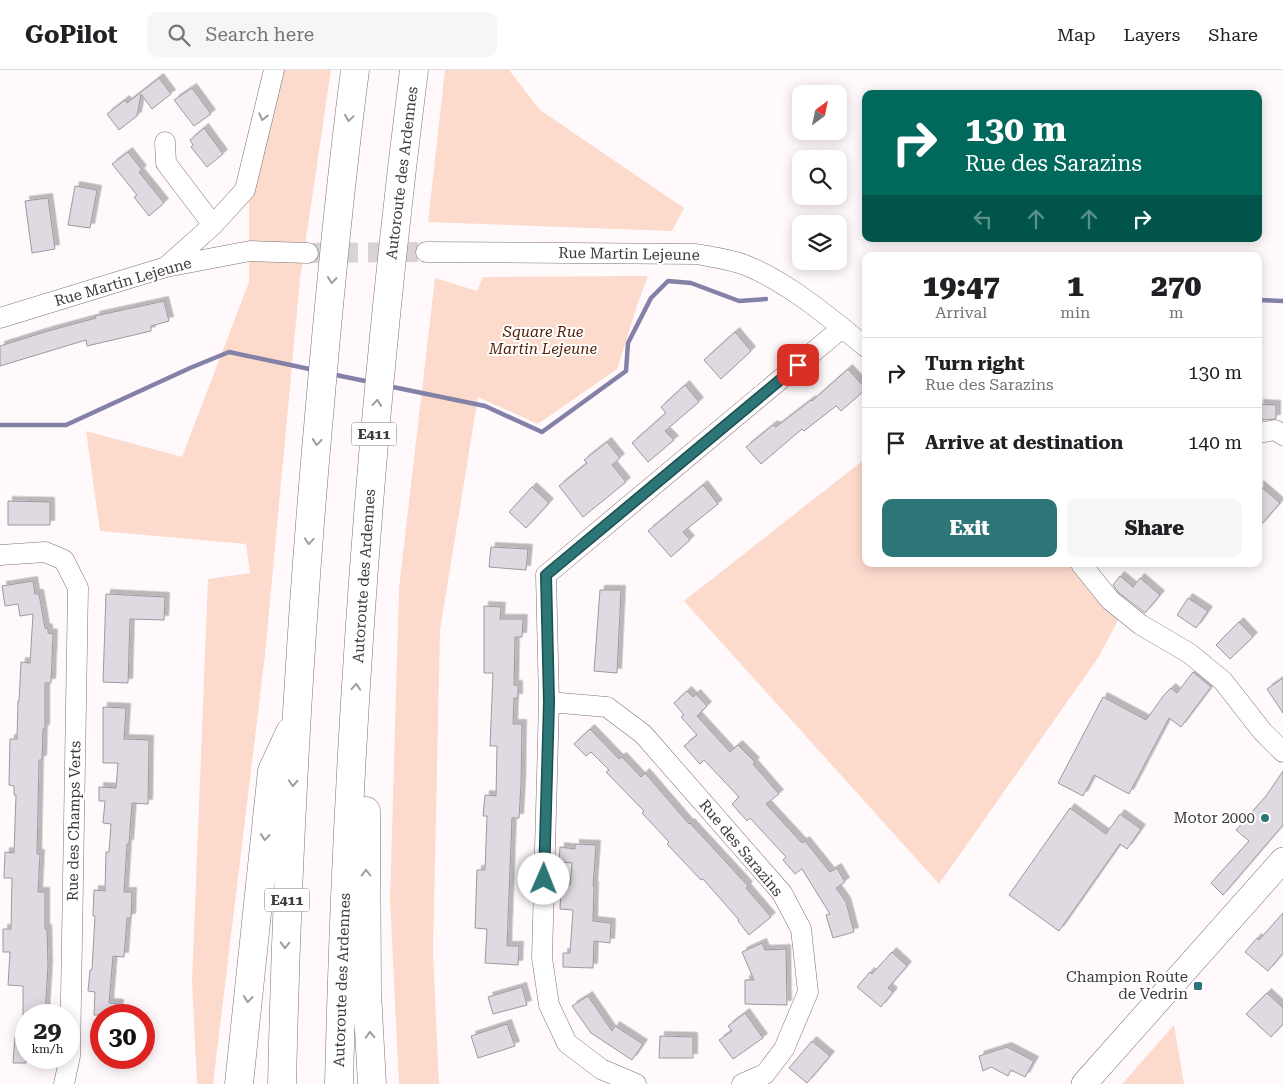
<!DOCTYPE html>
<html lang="en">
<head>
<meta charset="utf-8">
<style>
	:root { --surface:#fff; --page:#f6f6f6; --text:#202124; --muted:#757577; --line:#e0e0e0; --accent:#2c7678 }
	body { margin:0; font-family:"Roboto Serif",serif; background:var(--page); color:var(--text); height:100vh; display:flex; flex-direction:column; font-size:19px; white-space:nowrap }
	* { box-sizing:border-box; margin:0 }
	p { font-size:16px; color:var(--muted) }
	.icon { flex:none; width:28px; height:28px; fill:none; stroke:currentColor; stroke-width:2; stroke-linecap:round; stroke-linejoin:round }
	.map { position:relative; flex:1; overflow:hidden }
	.side { position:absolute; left:862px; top:182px; width:400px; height:315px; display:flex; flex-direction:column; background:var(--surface); border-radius:10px; box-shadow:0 2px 12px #0003 }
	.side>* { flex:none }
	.banner { position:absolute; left:862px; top:20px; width:400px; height:152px; border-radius:10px; box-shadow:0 2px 12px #0003; background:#00695c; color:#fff; overflow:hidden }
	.needle { width:32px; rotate:33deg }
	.fabs { position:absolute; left:792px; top:15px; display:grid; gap:10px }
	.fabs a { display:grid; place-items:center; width:55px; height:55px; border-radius:10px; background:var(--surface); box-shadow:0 2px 12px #0003; font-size:25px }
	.speed { position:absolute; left:15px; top:934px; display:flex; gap:10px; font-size:25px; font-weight:700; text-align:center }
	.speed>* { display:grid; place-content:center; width:65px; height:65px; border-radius:50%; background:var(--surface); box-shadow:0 2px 12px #0003; line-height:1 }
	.speed small { font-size:12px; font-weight:400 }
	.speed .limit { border:8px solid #d22; background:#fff; color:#111 }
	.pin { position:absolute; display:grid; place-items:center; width:42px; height:42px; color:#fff; margin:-21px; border-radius:10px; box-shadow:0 2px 8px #0006 }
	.me { position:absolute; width:55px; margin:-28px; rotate:1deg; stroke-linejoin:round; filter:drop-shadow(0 0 4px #0008) }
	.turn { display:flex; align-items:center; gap:18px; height:105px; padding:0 20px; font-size:22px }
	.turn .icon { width:65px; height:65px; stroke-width:2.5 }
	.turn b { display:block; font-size:35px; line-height:42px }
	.lanes { display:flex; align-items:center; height:48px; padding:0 20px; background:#0003; justify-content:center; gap:25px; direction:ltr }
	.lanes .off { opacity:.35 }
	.eta { display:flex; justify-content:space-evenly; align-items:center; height:85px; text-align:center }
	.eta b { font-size:30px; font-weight:800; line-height:35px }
	.button { display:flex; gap:10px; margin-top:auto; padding:10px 20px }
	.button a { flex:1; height:58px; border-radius:10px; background:var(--accent); color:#fff; font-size:20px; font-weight:800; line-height:58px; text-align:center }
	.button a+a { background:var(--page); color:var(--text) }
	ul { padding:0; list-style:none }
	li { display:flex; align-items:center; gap:15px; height:70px; padding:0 20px; border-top:1px solid var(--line) }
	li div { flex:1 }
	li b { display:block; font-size:19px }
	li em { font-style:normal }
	header { display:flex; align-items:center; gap:30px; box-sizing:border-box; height:70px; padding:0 25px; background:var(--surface); border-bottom:1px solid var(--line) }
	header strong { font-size:24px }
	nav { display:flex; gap:28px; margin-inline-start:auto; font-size:18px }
	.search { width:350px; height:45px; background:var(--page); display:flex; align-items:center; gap:12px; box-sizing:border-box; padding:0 18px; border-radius:10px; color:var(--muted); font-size:19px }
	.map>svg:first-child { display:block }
	.green { fill:#fcdbcd }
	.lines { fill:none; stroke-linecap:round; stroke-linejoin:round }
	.stream { stroke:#8481a8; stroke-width:4.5 }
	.building { fill:#dfdae1; stroke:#9d989f; filter:url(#shadow) }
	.minor-tunnel { stroke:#d9d3d6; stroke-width:20; stroke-dasharray:20 10; stroke-linecap:butt }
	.minor-casing { stroke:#7b7377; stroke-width:21 }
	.major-casing { stroke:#7b7377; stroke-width:26 }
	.highway-casing { stroke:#7b7377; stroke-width:29 }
	.minor { stroke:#fff; stroke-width:20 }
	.major { stroke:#fff; stroke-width:25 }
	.highway { stroke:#fff; stroke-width:28 }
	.oneway { stroke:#9f9d9e }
	.route-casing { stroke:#1d4d4e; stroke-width:12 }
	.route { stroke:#2c7678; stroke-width:9 }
	.poi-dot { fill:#2c7678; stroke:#fff; stroke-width:2 }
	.labels { text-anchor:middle; stroke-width:4; stroke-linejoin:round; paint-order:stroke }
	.shield { fill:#fff; stroke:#797677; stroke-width:1 }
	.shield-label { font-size:14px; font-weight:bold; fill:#3f3b3d }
	.street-label { font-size:15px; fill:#3f3b3d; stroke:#fff }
	.park-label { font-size:15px; font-style:italic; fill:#501c00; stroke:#fff }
	.poi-label { font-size:15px; fill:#3f3b3d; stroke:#fff; text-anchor:end }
</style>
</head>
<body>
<header>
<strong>GoPilot</strong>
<div class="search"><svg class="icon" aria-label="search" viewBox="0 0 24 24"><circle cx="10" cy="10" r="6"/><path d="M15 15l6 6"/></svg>Search here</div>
<nav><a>Map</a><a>Layers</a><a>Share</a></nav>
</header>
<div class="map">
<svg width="1283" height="1014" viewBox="0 0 1283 1014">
	<defs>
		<filter id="shadow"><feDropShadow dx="4.5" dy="-4.5" stdDeviation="0" flood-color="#0004"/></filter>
	</defs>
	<rect width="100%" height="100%" fill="#fff9fc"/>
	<path class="green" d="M274,0h57l-31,209 -35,376 -52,429h-16l-5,-103 16,-402 42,-6 -4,-29 -146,-13 -14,-100 96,26 67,-175v-89z
		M445,0h64l31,40 144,98 -12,23 -244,-9z
		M648,206l-9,24 -22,69 -79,55 -60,-27 -38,233 -7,322 6,132h-40l-9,-183 9,-313 36,-310 42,13 6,-14z
		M866,388v106h215l42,47 -25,47 -159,226 -255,-283z
		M1174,955l10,59h-62z"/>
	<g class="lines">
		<path class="stream" d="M1259,230l24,1
			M331,304l39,8
			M388,316l97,20 57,26 84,-61 2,-28 23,-45 17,-17 23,2 48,18 27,-2
			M0,355h66l124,-57 39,-16 85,18"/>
	</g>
	<path class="building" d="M159,8l12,16 -19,15 -11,-15 -4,22 -18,14 -12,-16 18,-14 2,3z
		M192,18l19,26 -17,12 -20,-26z
		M204,58l19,26 -16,13 -16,-20 2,-2 -3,-5z
		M128,82l14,18 -3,2 25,31 -15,13 -15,-19 3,-2 -25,-31z
		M75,116l22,4 -7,38 -22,-3z
		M48,128l7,51 -23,4 -7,-52z
		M164,231l5,20 -18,5v5l-64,15 -1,-6 -86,26v-20l48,-15 48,-13 -1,-2z
		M735,262l16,19 -30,28 -17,-19z
		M848,299l18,20 -25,22 -5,-5 -32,25 -2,-2 -41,35 -15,-17 27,-22 3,2 35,-27 1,1z
		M685,315l14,17 -34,29 9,9 -26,22 -16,-19 34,-30 -5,-6z
		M1259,334l17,1v14l-14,1v-2h-3z
		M607,372l13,16 -8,7 14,17 -43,35 -24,-31 28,-23 -3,-3z
		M703,415l15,19 -35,28 7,8 -19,17 -23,-26z
		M1259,415l21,18 -21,24z
		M532,417l17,16 -23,25 -17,-16z
		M8,431l42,1v23h-42z
		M491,477l37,2 -2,21 -37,-3z
		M1120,506l13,11 7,-9 20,17 -15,18 -27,-21 -5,-7z
		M33,511l2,13h4l6,34 3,1v4l5,1 -2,49h-6v46h-2l-1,31h-3l-2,94h3l-2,38h7v37h2l1,37 -3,48 -22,1v-29l-15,-1 2,-33h-7v-23h8l1,-51h-8l1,-26 9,1 2,-58h-2v-9l-5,-1 1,-46h7l1,-38h1l2,-39 9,1 3,-49 -13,2 -2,-12 -13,2 -3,-20z
		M600,520h21l-4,83 -23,-2z
		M106,524l59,3 -1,23 -34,-1 -2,64 -25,-1z
		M1188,528l20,13 -12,17 -19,-13z
		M484,536l17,1 -1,12h23l-1,18h-7l-1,48h4v13h-4l-1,26h9l-1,60 -2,34h-7l-5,128h12l-1,19 -33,-2 2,-34 -12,-1 2,-58h8l2,-54h-4l2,-21 11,1 1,-50h-7l3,-73h-9z
		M1239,552l14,15 -23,22 -14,-14z
		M1193,602l18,15 -30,40 -12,-9 -40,76 -35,-19 -11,21 -25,-13 45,-86 43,23 18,-25 7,-7 6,5z
		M1283,608v35l-16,-24z
		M687,621l6,6 3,-3 11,12 -10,10 33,36 8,-7 17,17 -2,2 26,30 -13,10 36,39 3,-2 25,31 7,-4 8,14 -9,6 10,14 8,30 -21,6 -7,-23 4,-1 -28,-45 -7,5 -12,-14 3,-3 -36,-39 -3,3 -15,-17 7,-7 -35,-37 -4,4 -16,-18 13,-11 -16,-18 3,-2 -10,-12z
		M103,637l23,1 -2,31 25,1 -1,64 -16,-1 -3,41h-2l-3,48h8l-1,26h-4l-3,39 -11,-1 -4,47 10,1 -1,11h-24l1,-23 -7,-1 2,-21h2l3,-54h-2l1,-26 11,1 1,-39h3l2,-28 -8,-1 2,-22h-6v-14l17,1 2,-25h-15z
		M590,659l29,30 3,-2 19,20 4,-4 44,51 1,-1 58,63 -2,2 25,29 -22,18 -11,-14 1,-1 -36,-41 -2,1 -34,-36 2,-2 -27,-29 2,-2 -38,-39 3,-2 -18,-18 -5,4 -12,-12z
		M1283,701v54l-60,70 -12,-12 38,-42 -13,-11 30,-34z
		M1070,738l36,26 14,-20 21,15 -14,20 -7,-5 -61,87 -50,-36z
		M575,774l21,1 -3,41h1l-1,35 18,2 -1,20 -16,-2 -1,27 -30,-1v-14h7l3,-43 -13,-1 1,-24h9l2,-22 -13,-1 1,-15 15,2z
		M1283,843v40l-15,18 -23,-19 12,-14 2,2z
		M762,873l3,7 21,-1 1,56 -42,-1v-24h9l-12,-28z
		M892,882l15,14 -19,22 5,4 -12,15 -24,-20 13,-15 2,2z
		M522,917l5,18 -34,9 -5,-17z
		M1267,923l16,15v16l-12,13 -25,-23z
		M588,926l24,35 3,-5 28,18 -11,16 -41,-27 -19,-27z
		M745,943l18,25 -30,21 -14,-19 13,-9 -4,-5z
		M507,954l8,22 -37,12 -7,-22z
		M660,966l33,1v21h-34z
		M15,967l11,1v25h-13z
		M812,971l18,15 -23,27 -18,-15z
		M1007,977l27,14 -9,16 -14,-7 -3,6 -17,-9 -8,4 -4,-15z"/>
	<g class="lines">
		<path class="minor-tunnel" d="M308,183l118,-1"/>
		<defs>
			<path id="minor" d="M165,72l1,21 47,62
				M426,182l270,2c16,3 33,5 49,11 43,17 85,53 121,82
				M167,196l46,-41 32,-35 29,-120
				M0,248l166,-51 84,-16 58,2
				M1259,363l16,-3 8,5
				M0,485l45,-3 19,8 14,28 -8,468 -6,28
				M1081,494l29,36 31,25 48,28 34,28 39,50 21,21
				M549,632l58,5 36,27 139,159 19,36 7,63 -24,57 -19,25 -23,10
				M636,1014l-35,-15 -34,-26 -18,-38 -7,-47 7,-256 -3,-127 296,-247"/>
			<path id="major" d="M1084,1014l199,-224"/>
			<path id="highway" d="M366,741l1,181 5,92
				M239,1014l33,-313 18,-39
				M282,1014c5,-223 17,-446 37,-668 10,-116 21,-231 36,-346
				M339,1014c8,-340 32,-677 75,-1014"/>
		</defs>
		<use href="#minor" class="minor-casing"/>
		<use href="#major" class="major-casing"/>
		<use href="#highway" class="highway-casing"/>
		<use href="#minor" class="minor"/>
		<use href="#major" class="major"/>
		<use href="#highway" class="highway"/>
	</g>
	<defs><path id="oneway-chevron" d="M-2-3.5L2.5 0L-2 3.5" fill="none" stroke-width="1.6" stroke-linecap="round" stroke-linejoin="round" transform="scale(1.25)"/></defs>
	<g class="oneway">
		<use href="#oneway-chevron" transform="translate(263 47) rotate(104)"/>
		<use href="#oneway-chevron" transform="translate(349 48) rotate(98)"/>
		<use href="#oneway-chevron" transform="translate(332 210) rotate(96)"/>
		<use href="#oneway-chevron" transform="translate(377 333) rotate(-85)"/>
		<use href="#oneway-chevron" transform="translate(317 372) rotate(95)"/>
		<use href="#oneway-chevron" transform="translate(309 471) rotate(94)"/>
		<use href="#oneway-chevron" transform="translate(356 617) rotate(-86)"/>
		<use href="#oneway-chevron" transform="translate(293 713) rotate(93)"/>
		<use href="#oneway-chevron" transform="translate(265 767) rotate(96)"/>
		<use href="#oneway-chevron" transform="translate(366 803) rotate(-90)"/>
		<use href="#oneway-chevron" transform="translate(285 875) rotate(91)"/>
		<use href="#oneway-chevron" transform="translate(248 929) rotate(96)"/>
		<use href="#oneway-chevron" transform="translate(370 965) rotate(-93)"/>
	</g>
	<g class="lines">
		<defs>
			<path id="route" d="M544,809l5,-177 -3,-127 252,-210"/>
		</defs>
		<use href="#route" class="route-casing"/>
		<use href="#route" class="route"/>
	</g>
	<g class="poi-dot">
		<circle cx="1265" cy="748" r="5"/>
		<rect x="1193" y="911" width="10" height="10" rx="2.5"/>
	</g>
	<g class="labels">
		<g class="shield">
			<rect x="351.5" y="352.5" width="45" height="23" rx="4"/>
			<rect x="264.5" y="818.5" width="45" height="23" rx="4"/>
		</g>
		<g class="shield-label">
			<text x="374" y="369">E411</text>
			<text x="287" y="835">E411</text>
		</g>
		<g class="street-label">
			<text transform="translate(402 103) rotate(-83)" y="5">Autoroute des Ardennes</text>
			<text transform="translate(629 184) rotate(1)" y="5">Rue Martin Lejeune</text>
			<text transform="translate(123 212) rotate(-16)" y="5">Rue Martin Lejeune</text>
			<text transform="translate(364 506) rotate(-86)" y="5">Autoroute des Ardennes</text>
			<text transform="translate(74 751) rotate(-89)" y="5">Rue des Champs Verts</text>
			<text transform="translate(741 778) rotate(50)" y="5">Rue des Sarazins</text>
			<text transform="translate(342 910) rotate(-88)" y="5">Autoroute des Ardennes</text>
		</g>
		<g class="park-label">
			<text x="543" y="267">Square Rue<tspan x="543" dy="17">Martin Lejeune</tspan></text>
		</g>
		<g class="poi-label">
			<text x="1255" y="753">Motor 2000</text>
			<text x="1188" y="912">Champion Route<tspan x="1188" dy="17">de Vedrin</tspan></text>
		</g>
	</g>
</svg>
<div class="fabs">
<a><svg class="needle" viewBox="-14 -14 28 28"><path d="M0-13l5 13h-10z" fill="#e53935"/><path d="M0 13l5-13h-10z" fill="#757577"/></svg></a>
<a><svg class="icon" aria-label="search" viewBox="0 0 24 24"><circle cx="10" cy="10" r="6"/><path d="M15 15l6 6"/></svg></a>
<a><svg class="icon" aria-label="layers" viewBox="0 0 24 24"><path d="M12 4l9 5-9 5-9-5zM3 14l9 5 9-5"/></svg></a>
</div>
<div class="speed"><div>29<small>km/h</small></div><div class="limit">30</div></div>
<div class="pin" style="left:798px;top:295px;background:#d93025"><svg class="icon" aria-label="arrive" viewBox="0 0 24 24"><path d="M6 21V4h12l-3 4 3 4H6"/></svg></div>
<svg class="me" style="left:544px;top:809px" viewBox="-20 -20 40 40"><circle r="19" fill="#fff"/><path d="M0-13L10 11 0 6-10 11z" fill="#2c7678"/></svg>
<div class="banner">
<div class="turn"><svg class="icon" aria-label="right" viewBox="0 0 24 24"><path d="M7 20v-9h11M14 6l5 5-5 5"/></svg><div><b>130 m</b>Rue des Sarazins</div></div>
<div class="lanes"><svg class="icon off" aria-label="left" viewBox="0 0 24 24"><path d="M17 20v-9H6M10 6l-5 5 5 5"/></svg><svg class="icon off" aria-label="ahead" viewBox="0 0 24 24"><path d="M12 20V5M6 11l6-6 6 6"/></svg><svg class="icon off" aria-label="ahead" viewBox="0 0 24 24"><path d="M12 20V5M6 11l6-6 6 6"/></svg><svg class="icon" aria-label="right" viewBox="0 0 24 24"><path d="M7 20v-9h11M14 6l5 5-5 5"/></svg></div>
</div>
<section class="side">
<div class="eta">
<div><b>19:47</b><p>Arrival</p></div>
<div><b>1</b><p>min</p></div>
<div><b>270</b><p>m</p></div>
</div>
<ul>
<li><svg class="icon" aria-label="right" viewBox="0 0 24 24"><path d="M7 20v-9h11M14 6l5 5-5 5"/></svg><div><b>Turn right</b><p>Rue des Sarazins</p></div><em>130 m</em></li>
<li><svg class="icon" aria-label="arrive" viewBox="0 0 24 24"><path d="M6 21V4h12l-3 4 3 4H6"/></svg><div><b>Arrive at destination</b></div><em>140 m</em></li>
</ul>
<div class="button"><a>Exit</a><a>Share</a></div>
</section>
</div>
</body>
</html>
